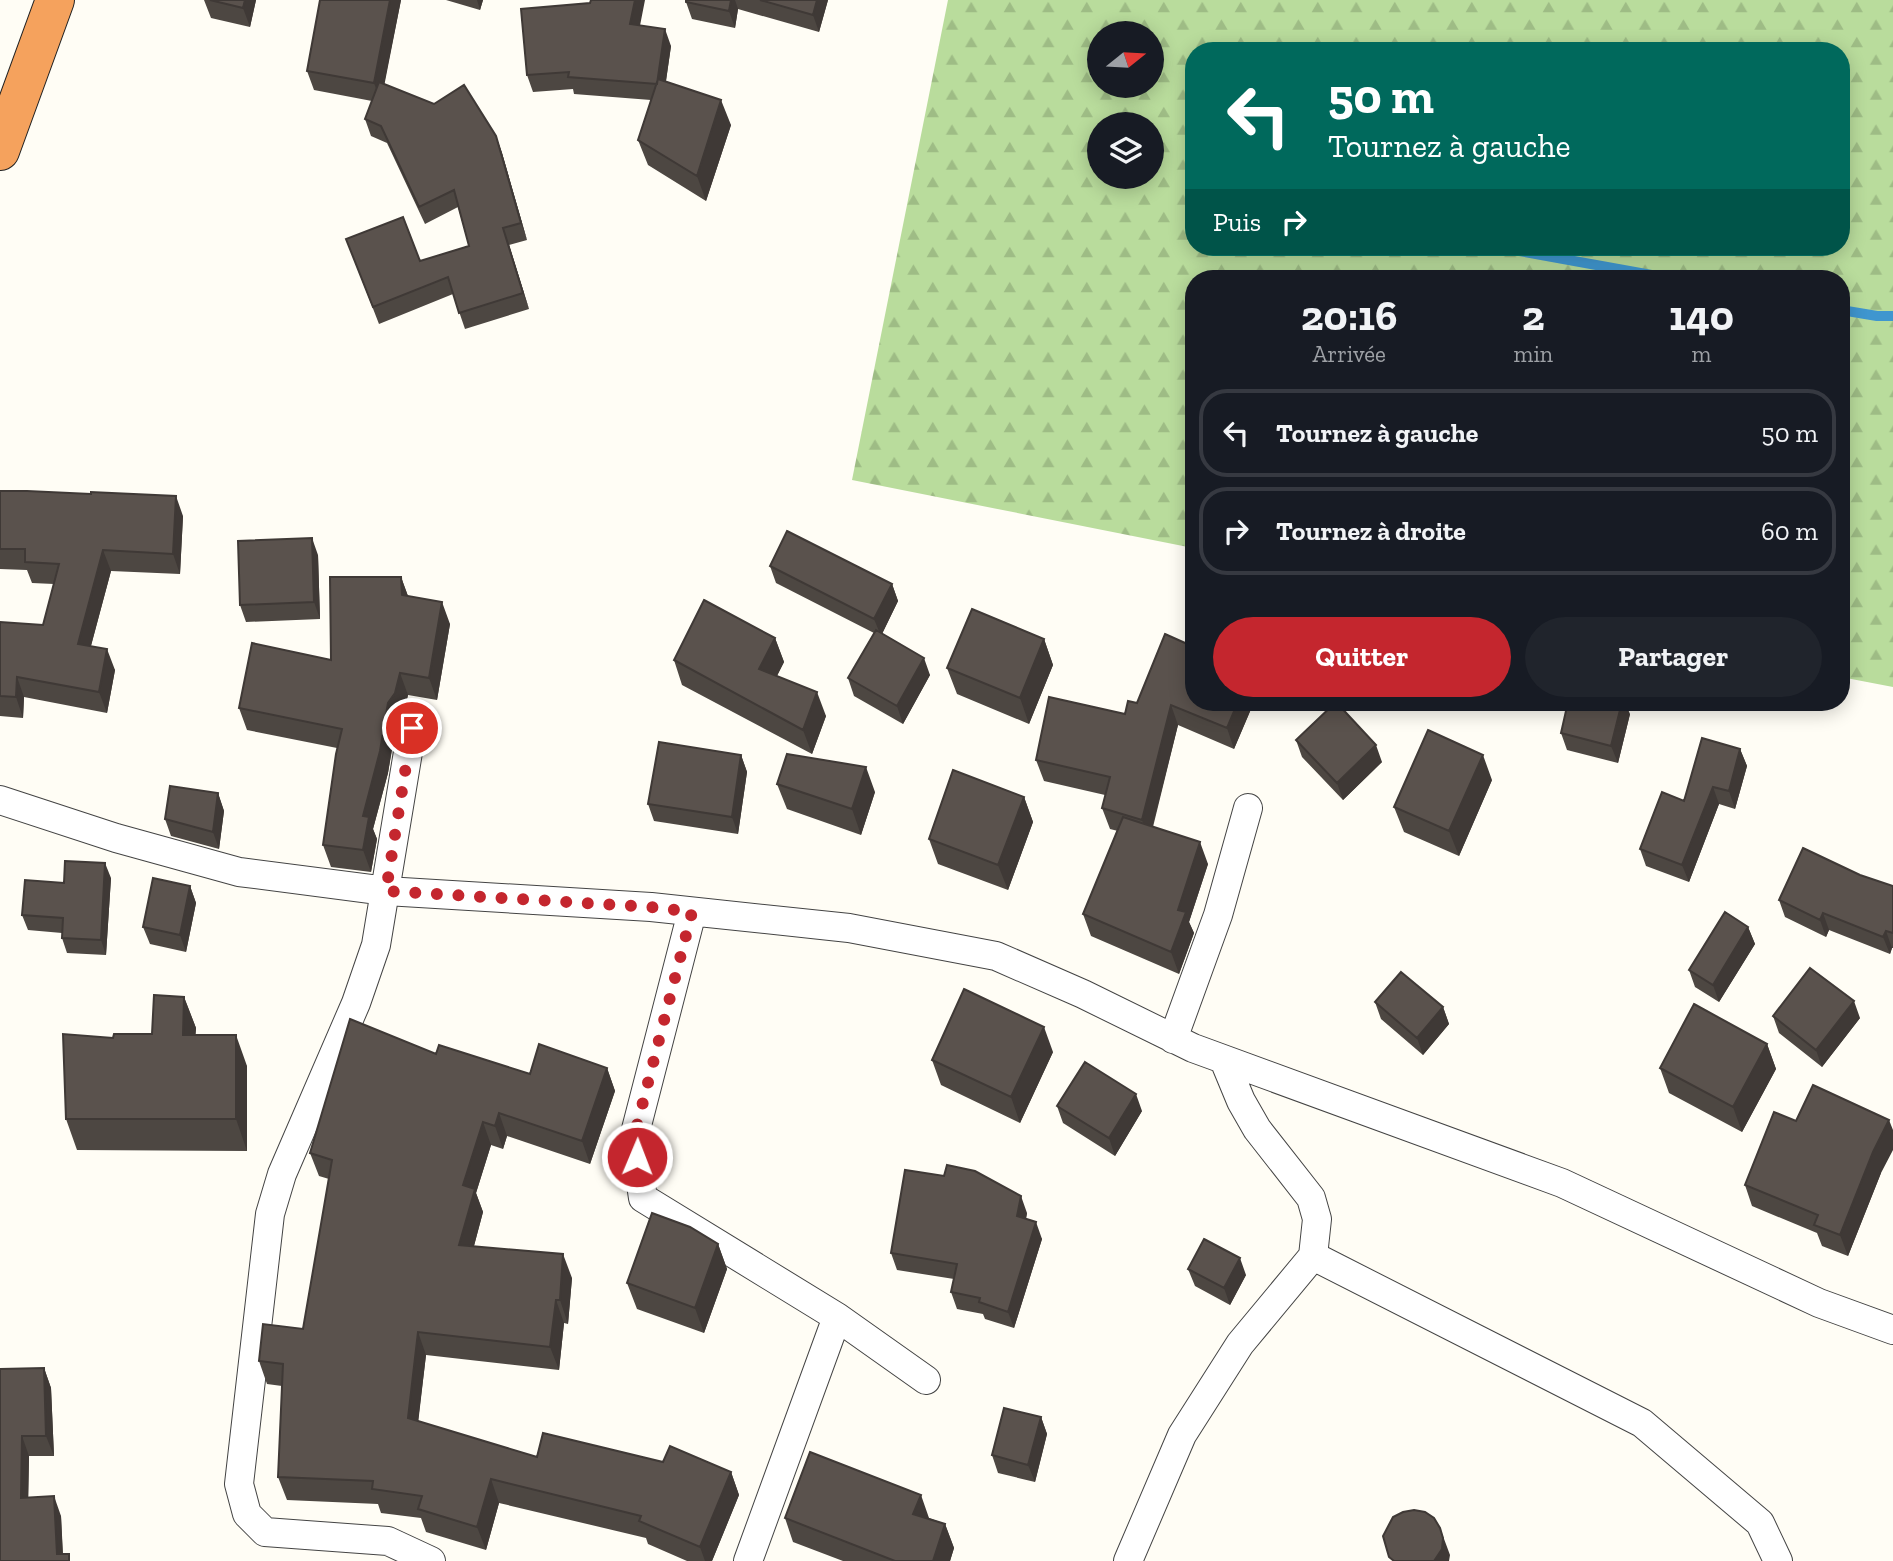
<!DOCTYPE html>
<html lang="fr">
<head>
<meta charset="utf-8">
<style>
	:root { --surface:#171b24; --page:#20242c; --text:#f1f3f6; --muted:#9ea1a6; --line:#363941; --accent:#c4262e }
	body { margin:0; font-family:"Zilla Slab",serif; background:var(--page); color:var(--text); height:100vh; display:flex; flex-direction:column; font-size:26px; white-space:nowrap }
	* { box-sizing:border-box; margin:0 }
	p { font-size:23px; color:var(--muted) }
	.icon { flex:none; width:38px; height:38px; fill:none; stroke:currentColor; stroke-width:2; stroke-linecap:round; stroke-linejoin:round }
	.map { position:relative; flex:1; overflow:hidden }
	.details { position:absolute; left:1185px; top:270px; width:665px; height:441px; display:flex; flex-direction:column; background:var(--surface); border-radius:28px; box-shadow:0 4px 18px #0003 }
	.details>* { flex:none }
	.banner { position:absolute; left:1185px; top:42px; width:665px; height:214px; border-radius:28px; box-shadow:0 4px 18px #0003; background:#00695c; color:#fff; overflow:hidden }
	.needle { width:46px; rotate:72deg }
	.fabs { position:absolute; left:1087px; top:21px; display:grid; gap:14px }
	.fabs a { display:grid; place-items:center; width:77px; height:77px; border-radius:50%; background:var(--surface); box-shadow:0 4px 18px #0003; font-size:35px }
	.pin { position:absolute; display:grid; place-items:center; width:60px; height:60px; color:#fff; margin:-30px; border:4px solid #fff; border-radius:50%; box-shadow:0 2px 7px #0007 }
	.me { position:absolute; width:77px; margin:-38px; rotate:1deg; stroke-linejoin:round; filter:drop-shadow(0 0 5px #0008) }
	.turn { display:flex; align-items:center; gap:24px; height:147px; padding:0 28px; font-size:32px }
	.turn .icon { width:91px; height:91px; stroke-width:2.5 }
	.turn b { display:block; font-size:49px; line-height:60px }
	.then { display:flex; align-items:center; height:66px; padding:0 28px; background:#0003; gap:14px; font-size:26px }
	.eta { display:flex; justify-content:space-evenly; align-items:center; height:119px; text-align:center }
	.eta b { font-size:42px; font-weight:700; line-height:49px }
	.cta { display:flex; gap:14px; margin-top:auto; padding:14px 28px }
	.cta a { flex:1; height:80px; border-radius:42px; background:var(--accent); color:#fff; font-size:28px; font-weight:700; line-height:80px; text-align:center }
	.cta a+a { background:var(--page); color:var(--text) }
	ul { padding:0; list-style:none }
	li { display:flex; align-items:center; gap:21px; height:88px; margin:0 14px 10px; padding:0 14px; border:4px solid var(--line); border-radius:28px }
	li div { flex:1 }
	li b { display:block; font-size:26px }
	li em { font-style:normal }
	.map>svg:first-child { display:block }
	.forest { fill:url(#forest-firs); fill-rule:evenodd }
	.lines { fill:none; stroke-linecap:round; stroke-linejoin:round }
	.stream { stroke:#3f96cf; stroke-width:10 }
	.street-casing { stroke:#444; stroke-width:30 }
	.highway-casing { stroke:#222; stroke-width:40 }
	.street { stroke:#fff; stroke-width:28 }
	.highway { stroke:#f5a25d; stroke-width:38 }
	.wall { fill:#4d4742 }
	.shaded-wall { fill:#3f3936 }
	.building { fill:#5a524d; stroke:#3f3936; stroke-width:2 }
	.route { stroke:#c4262e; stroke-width:12; stroke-dasharray:0 21.6 }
</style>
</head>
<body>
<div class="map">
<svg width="1893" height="1561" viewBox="0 0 1893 1561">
	<defs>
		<pattern id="forest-firs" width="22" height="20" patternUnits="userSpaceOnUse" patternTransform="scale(1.75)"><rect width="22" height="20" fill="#b9dc9c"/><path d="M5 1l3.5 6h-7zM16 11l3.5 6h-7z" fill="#9ebc85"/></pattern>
	</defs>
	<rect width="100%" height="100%" fill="#fffdf5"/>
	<path class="forest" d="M948,0h945v687l-52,-10v-399h-647l-1,270 -341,-68zM1099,33h53v53h-53zM1194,51h647v196h-647zM1099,124h53v53h-53z"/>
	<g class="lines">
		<path class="stream" d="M1497,247l171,31
			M1841,310l36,6h16"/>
		<defs>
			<path id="street" d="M412,728l-36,217 -20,58 -74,171 -12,40 -31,270 8,30 18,18 123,9 43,20
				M0,800l116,38 123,34 147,19 265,16 198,21 147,28 87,38 110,54 369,135 257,120 74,27
				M692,912l-58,225 9,61 194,119 89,63
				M1173,1039l45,-124 30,-107
				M1313,1256l329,167 118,100 18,38
				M748,1561l89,-244
				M1128,1561l54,-126 58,-91 73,-88 4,-37 -6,-21 -54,-69 -16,-28 -17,-41"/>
			<path id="highway" d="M0,151l55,-151"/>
		</defs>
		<use href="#street" class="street-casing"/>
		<use href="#highway" class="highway-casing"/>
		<use href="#street" class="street"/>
		<use href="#highway" class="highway"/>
	</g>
	<path class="wall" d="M204,0h52l-6,27 -39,-9z
		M320,0h81l-17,84 112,52 6,17 25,87 -18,5 20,64 -64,20 -12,-35 -74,30 -33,-85 74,22 49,-15 -11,-39 -33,17 -38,-81 -16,-7 -6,-17 7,-18 -58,-11 -7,-19z
		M446,0h37l-3,10z
		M686,0h142l-9,32 -81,-23 -3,19 -43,-9 -6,-17z
		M640,25l31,21 -5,35 65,44 -25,76 -58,-36 -10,-25 13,-40 -77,-6 -1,-5 -40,3 -6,-17z
		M0,491l183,25 -3,58 -69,-3 -20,75 24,24 -8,43 -83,-16 -1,21 -23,-2v-94l43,3 11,-41 -22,-1 -5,-13 -27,-1z
		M318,555l2,64 -74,3 -6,-17z
		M770,566l122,18 6,17 -16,33 48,41 -27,49 -49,-28 -6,-18 26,-45 -98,-50z
		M401,577l7,19 42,28 -13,76 -29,-5 -5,20 -7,10 -8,48 -15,56 4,10 -6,33 -40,-5 -8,-22 14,-97 -90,-18 -8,-22 92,-48z
		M775,638l9,24 -7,14 49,40 -14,38 -130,-69 -8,-25z
		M1044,639l9,26 -24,59 -72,-30 -10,-26z
		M1254,702l-20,47 -56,-24 -25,102 55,37 -19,58 5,11 -15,41 -88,-38 -8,-22 35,-83 -8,-2 -8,-21 3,-13 -61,-14 -8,-21 89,-46 12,-11z
		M1630,714l-12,49 -51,-13 -6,-17z
		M1296,740l86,22 -39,38 -41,-43z
		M1740,749l7,17 -12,43 -16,-5 -30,78 -43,-16 -6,-17z
		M741,755l6,17 -9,62 -84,-13 -6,-17z
		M1492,780l-33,76 -55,-24 -10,-25z
		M777,784l98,8 -14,43 -74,-26z
		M218,793l6,18 -5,38 -48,-13 -6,-17z
		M1024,797l9,25 -25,68 -70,-26 -9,-25z
		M1860,875l33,11v62h-1l-2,6 -61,-24 -3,7 -41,-20 -6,-17z
		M111,878l-5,77 -39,-2 -5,-15v-5l-34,-3 -6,-15 42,-32z
		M190,886l6,17 -10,49 -36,-8 -7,-17z
		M1748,927l7,17 -36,58 -24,-15 -6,-17z
		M184,997l12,31 -1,7 52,31v85l-170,-1 -11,-31 86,-85z
		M1375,1002l68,5 6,17 -26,31 -42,-36z
		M1773,1016l87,2 -38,49 -43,-34z
		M1767,1044l9,25 -34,63 -73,-39 -9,-25z
		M1053,1052l-33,71 -79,-38 -9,-25z
		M436,1054l94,20 77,-6 8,23 -25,73 -83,-28 -4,13 -12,-4 -15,48 7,19 -9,34 98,32 -4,46 -4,-1 -5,47 -133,-15 -8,66 119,36 126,5 68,10 8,23 -27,66h-25l-39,-17 -2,-6 -147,-35 -13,47 -60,-18 -5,-14 -40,-5 -3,-9 -91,-4 -9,-23 4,-91 -15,-2 -8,-23 44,-32 26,-150 -10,-3 -9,-23z
		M1057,1106l85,5 -27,45 -52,-33z
		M1881,1173l-33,83 -26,-10 -5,-13 -65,-27 -7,-21z
		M1027,1213l-1,6 16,20 -28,89 -29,-9 -2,-5 -26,-5 -6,-17 3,-13 -57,-9 -6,-17z
		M718,1244l9,25 -23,64 -67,-24 -10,-26z
		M1188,1269l58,6 -16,30 -35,-19z
		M44,1368l7,20 3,68h-25l-1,41 33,19 2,38 -63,7v-192z
		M1041,1417l6,17 -12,48 -37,-9 -6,-18z
		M785,1518h144l16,6 9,24 -4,13h-107l-50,-19z"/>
	<path class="shaded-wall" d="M245,0h11l-6,27 -7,-19z
		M390,0h11l-20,102 -7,-19z
		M477,0h6l-3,10z
		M635,0h10l-8,41 -7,-17z
		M731,0h4l3,9 -3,19 -6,-17z
		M817,0h11l-9,32 -6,-17z
		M665,29l6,17 -8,55 -6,-17z
		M721,100l10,25 -25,76 -9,-25z
		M496,136l6,17 25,87 -6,-17z
		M503,228l6,17 20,64 -6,-16z
		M176,496l7,20 -3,58 -7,-20z
		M312,538l6,17 2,64 -6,-17z
		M103,550l8,21 -25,93 -8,-20z
		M401,577l8,22 -7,-4z
		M892,584l6,17 -17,35 -7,-17z
		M442,602l8,22 -13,76 -8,-22z
		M775,638l9,24 -16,31 -9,-24z
		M1044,639l9,26 -24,59 -9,-26z
		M107,649l8,21 -8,43 -8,-21z
		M924,658l6,17 -27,49 -6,-18z
		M400,673l8,22 -5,20 -7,10 -8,48 -15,56 4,10 -6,33 -8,-22v-34l25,-113z
		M17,677l7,20 -1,21 -7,-21z
		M817,692l9,24 -14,38 -9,-24z
		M1238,702h16l-20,47 -7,-21z
		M1622,702h3l5,12 -12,49 -7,-17z
		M1171,705l7,20 -29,115 -7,-20z
		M1376,745l6,17 -39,38 -6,-17z
		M1740,749l7,17 -12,43 -6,-18z
		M741,755l6,17 -9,62 -6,-17z
		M1483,755l9,25 -33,76 -10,-25z
		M866,767l9,25 -14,43 -9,-26z
		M1713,787l6,17 -30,78 -7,-17z
		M218,793l6,18 -5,38 -6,-17z
		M1024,797l9,25 -25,68 -10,-25z
		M1200,842l8,22 -19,58 5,11 -15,41 -8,-22 7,-42z
		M105,863l6,15 -5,77 -5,-15z
		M190,886l6,17 -10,49 -6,-17z
		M1823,913l6,17 -3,7 -6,-17z
		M1748,927l7,17 -36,58 -6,-17z
		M1886,931l6,17 -2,6 -7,-17z
		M184,997l12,31 -2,38 -11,-31z
		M1854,1001l6,17 -38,49 -6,-17z
		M1443,1007l6,17 -26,31 -6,-17z
		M1044,1027l9,25 -33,71 -9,-26z
		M236,1035l11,31v85l-11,-32z
		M1767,1044l9,25 -34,63 -9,-25z
		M607,1068l8,23 -25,73 -8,-23z
		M1136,1094l6,17 -27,45 -6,-18z
		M499,1113l8,23 -4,13 -8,-23z
		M1889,1120l4,10v20l-12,23 -33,83 -8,-21 33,-83z
		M483,1122l8,23 -15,48 7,19 -15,56 -9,-23 4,-60z
		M1021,1196l6,17 -4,20 -6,-17z
		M1036,1222l6,17 -28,89 -6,-16z
		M718,1244l9,25 -23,64 -9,-25z
		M563,1254l9,24 -4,46 -8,-24z
		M1240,1258l6,17 -16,30 -6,-17z
		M556,1300l8,23 -5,47 -9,-23z
		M418,1332l8,23 -10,86 -8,-23z
		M44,1368l7,20 3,68 -8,-20z
		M1041,1417l6,17 -12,48 -7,-17z
		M22,1436l7,20 -1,61 -7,-19z
		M731,1472l8,23 -27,66h-7l-5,-14z
		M491,1479l8,24 -13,47 -9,-23z
		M921,1495l8,23 -7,19 -9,-23z
		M54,1496l7,20 2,45 -6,-7z
		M945,1524l9,24 -4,13h-17z
		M1440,1528l10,27 -1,6h-15z"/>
	<path class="building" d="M210,0h35l-2,8z
		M320,0h70l-16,83 -67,-12z
		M591,0h44l-5,24 35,5 -8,55 -89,-7 1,-5 -42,3 -6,-66 69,-6z
		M686,0h45l-2,11 -43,-9z
		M760,0h57l-4,15z
		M658,79l63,21 -24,76 -59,-36z
		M379,82l55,22 30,-19 32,51 25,87 -18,5 20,65 -64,20 -11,-36 -75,30 -27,-68 57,-22 17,44 49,-15 -15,-56 -35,17 -38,-81 -16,-7z
		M0,491h27l64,3v-2l85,4 -3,58 -70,-4 -25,94 29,5 -8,43 -82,-15 -1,20 -16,-1v-74l43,3 16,-61 -34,-2v-13h-25z
		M787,531l105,53 -18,35 -104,-53z
		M312,538l2,64 -74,3 -2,-64z
		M330,577h71l1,18 40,7 -13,76 -29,-5 -5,20 -7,10 -8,48 -17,65 6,1 -6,33 -40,-5 13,-91 6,-25 -103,-21 13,-65 79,17z
		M704,600l71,38 -16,31 58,23 -14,38 -129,-70z
		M972,609l72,30 -24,59 -73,-30z
		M876,630l48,28 -27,48 -49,-28z
		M1165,634l29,13v55h44l-11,26 -56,-23 -29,115 -40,-12 8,-31 -74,-17 13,-63 76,17 3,-13 9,2z
		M1336,702l40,43 -39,38 -41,-43z
		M1568,702h54l-11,44 -50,-13z
		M1428,730l55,25 -34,76 -55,-24z
		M1702,738l38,11 -11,42 -16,-4 -31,78 -42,-16 22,-57 22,9z
		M659,742l82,13 -9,62 -84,-13z
		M787,754l79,13 -14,42 -75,-25z
		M953,770l71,27 -26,68 -69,-26z
		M170,786l48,7 -5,39 -48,-13z
		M1123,817l77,25 -22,68 8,2 -15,40 -88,-38z
		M1803,848l57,27 33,11v47l-7,-2 -3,6 -60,-24 -3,7 -41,-20z
		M65,861l40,2 -4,77 -39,-2 1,-20 -41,-3 3,-35 39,3z
		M153,878l37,8 -10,49 -37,-8z
		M1725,912l23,15 -35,58 -24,-15z
		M1810,968l44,33 -38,49 -43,-34z
		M1401,972l42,35 -26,31 -42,-36z
		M964,989l80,38 -33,70 -79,-37z
		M154,995l30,2 -1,38h53v84h-170l-3,-85 50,4 1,-4h38z
		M1694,1004l73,40 -34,63 -73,-39z
		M350,1019l86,35 3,-9 91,29 9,-30 68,24 -25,73 -83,-28 -4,13 -12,-4 -20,63 12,4 -16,56 104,9 -3,46h-4l-6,47 -132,-15 -10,86 129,39 6,-24 120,29 7,-16 61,26 -31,75 -61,-26 2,-5 -150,-37 -14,48 -59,-18 4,-13 -50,-7 1,-8 -95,-4 5,-113 -24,-3 4,-37 40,5 29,-169 -22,-7z
		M1085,1062l51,32 -27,44 -52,-32z
		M1813,1085l76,35 -16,32 -33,83 -26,-10 4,-10 -73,-30 29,-73 22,9z
		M947,1165l28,6 46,25 -4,20 19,6 -28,90 -29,-10 1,-4 -29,-6 6,-28 -66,-11 14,-83 39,6z
		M652,1213l38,14 28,17 -23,64 -68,-25z
		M1204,1239l36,19 -16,30 -36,-19z
		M44,1368l2,68h-24l-1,62 33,-2 3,58h12v7h-69v-192z
		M1004,1408l37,9 -13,48 -36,-10z
		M810,1452l111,43 -8,19 32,10 -12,37h-38l-110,-43z
		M1414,1510l11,2 9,6 6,10 3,10 -1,11 -8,12h-40l-5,-4 -6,-21 10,-19 10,-5z"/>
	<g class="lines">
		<path class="route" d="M412,728l-26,163 265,16 41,5 -58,225 3,20"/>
	</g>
</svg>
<div class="fabs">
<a><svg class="needle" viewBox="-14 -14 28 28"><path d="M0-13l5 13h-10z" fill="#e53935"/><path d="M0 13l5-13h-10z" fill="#9ea1a6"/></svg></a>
<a><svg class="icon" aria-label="layers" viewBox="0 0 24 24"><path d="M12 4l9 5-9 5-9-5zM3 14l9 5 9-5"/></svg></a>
</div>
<div class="pin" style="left:412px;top:728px;background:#d93025"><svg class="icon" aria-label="arrive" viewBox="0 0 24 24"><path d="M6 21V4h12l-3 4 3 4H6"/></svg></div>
<svg class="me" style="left:637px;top:1157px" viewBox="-20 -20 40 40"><circle r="17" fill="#c4262e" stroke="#fff" stroke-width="3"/><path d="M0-11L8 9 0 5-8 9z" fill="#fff"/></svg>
<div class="banner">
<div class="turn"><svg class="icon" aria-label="left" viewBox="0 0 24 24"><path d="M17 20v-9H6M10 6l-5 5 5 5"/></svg><div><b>50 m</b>Tournez à gauche</div></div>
<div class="then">Puis<svg class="icon" aria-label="right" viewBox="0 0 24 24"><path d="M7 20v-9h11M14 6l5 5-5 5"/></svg></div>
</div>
<section class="details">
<div class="eta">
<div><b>20:16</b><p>Arrivée</p></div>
<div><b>2</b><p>min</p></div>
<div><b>140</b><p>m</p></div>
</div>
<ul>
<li><svg class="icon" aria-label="left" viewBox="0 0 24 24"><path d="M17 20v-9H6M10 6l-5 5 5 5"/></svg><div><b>Tournez à gauche</b></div><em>50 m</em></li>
<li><svg class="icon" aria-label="right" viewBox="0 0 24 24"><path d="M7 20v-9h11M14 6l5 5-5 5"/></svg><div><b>Tournez à droite</b></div><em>60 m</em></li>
</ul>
<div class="cta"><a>Quitter</a><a>Partager</a></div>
</section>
</div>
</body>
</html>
